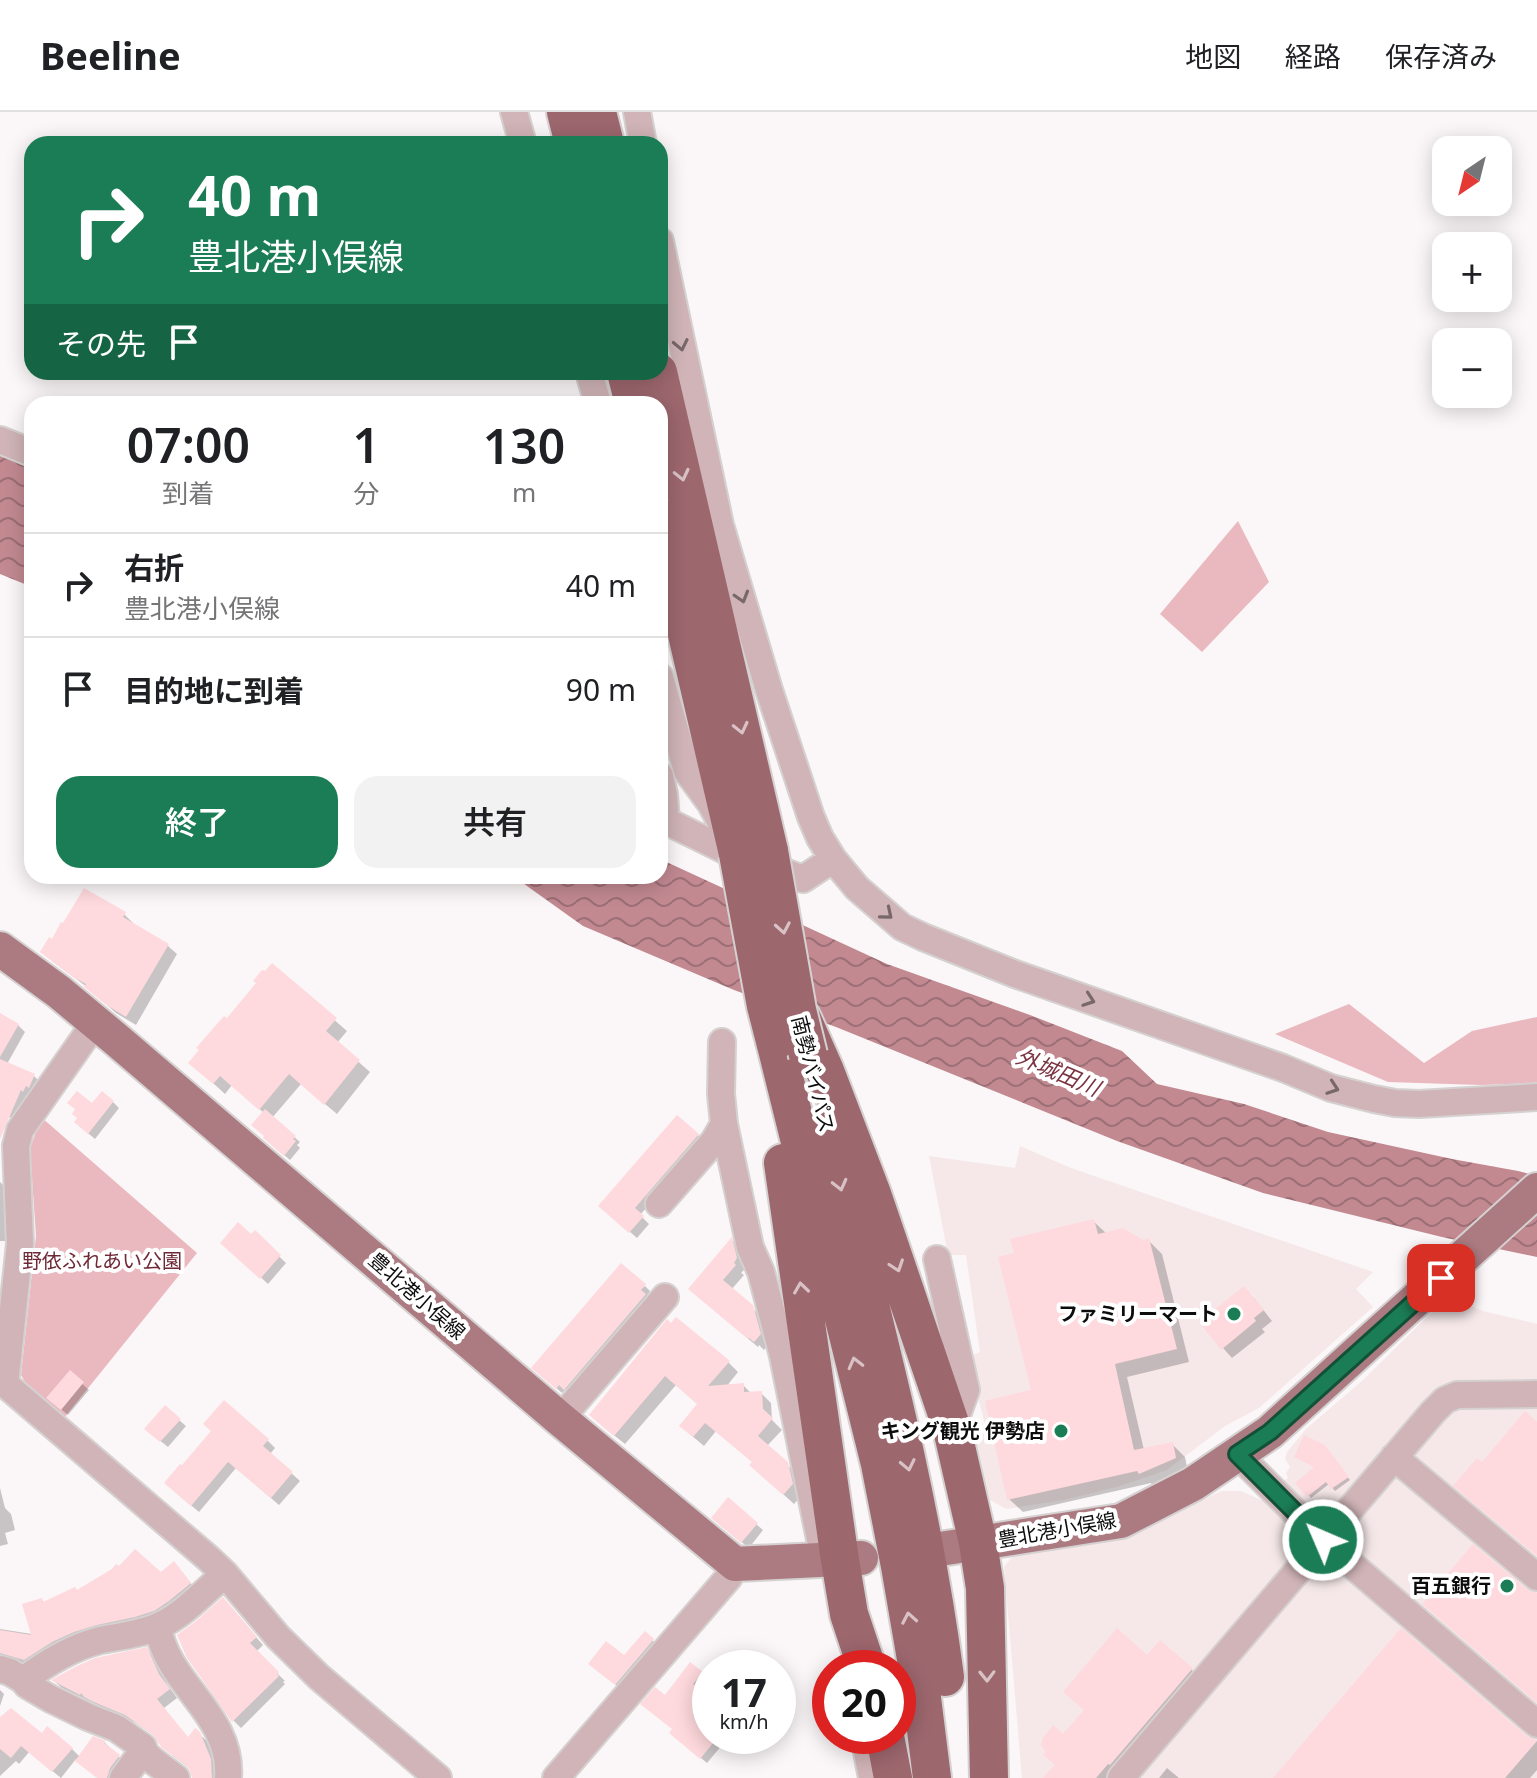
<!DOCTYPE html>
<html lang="ja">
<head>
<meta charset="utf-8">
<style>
	:root { --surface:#fff; --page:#f2f2f2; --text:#202124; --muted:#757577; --line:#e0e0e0; --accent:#1b7d55 }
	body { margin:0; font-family:"Noto Sans","Noto Sans JP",sans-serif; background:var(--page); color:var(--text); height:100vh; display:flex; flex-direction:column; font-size:30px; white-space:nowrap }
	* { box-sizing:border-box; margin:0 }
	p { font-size:26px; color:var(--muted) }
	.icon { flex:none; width:44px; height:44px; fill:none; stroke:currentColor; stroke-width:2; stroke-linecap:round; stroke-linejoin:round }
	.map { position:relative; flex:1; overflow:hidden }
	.details { position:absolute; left:24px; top:284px; width:644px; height:488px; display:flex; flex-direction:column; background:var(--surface); border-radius:24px; box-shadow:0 4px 20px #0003 }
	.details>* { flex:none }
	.top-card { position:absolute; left:24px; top:24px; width:644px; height:244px; border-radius:24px; box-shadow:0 4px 20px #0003; background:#1b7d55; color:#fff; overflow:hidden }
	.needle { width:52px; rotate:215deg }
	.controls { position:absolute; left:1432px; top:24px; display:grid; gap:16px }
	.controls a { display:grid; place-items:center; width:80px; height:80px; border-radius:16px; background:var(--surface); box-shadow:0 4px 20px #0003; font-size:40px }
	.speed { position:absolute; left:692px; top:1538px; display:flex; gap:16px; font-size:40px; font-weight:700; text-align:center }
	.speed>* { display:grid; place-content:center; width:104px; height:104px; border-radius:50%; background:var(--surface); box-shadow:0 4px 20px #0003; line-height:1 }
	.speed small { font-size:20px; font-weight:400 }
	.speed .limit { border:12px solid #d22; background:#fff; color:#111 }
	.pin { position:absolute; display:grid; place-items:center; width:68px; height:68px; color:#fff; margin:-34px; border-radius:16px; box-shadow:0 4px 12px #0006 }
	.me { position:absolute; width:88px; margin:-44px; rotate:315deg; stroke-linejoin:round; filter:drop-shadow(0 0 6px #0008) }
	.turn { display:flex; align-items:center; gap:28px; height:168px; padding:0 32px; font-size:36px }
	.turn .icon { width:104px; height:104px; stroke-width:2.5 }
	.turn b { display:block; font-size:56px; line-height:68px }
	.then { display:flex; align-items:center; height:76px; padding:0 32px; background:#0003; gap:16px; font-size:30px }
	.eta { display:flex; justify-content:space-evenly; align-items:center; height:136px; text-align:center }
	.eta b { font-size:48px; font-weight:600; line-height:56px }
	.action { display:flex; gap:16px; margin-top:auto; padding:16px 32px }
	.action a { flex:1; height:92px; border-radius:24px; background:var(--accent); color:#fff; font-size:32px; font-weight:600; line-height:92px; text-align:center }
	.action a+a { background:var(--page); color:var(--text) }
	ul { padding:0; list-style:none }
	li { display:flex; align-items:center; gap:24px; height:104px; padding:0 32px; border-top:2px solid var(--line) }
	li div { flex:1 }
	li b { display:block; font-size:30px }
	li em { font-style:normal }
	header { display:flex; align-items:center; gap:48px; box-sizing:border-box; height:112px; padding:0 40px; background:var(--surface); border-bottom:2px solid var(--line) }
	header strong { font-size:38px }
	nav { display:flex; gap:44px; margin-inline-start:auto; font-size:28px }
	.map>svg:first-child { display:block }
	.built { fill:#f6e8e9 }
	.green { fill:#eab9bf }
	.water { fill:url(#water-waves) }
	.shadow { fill:#0003 }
	.building { fill:#fed9dd }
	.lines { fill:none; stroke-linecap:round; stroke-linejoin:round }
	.minor-casing { stroke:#d5d1d1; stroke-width:30 }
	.major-casing { stroke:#d5d1d1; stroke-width:38 }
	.highway-casing { stroke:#d5d1d1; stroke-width:42 }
	.minor { stroke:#d0b4b7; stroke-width:26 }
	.major { stroke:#ab7b81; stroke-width:34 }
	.highway { stroke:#9d676e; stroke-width:38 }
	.highway-bridge-casing { stroke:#d5d1d1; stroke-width:42; stroke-linecap:butt }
	.highway-bridge { stroke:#9d676e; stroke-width:38 }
	.oneway { stroke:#78686a }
	.oneway2 { stroke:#d8c2c5 }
	.route-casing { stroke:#125137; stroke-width:20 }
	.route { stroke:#1b7d55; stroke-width:14 }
	.poi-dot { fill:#1b7d55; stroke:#fff; stroke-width:3 }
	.labels { text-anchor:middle; stroke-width:8; stroke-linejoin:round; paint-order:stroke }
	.street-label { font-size:20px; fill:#0d0c0c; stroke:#fff }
	.park-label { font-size:20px; fill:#6e2836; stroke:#fff }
	.poi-label { font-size:20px; font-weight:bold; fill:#0d0c0c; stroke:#fff; text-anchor:end }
	.water-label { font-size:22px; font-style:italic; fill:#7a3340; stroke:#fff }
</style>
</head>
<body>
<header>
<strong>Beeline</strong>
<nav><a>地図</a><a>経路</a><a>保存済み</a></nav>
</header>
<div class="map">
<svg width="1537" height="1666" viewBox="0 0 1537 1666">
	<defs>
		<pattern id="water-waves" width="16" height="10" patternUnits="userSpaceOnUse" patternTransform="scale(2)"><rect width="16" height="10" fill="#c28991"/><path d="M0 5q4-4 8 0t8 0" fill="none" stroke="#9c6e75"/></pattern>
	</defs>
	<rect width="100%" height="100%" fill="#fbf6f7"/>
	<path class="built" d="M1020,1034l51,22 302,104 -17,17 17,18 -114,101 -34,18 -58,44 -50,17 -53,13 -58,9 -16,-9 -15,-66 12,-3 -20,-73 13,-6 -14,-97h-18l-19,-99 86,12z
		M1448,1184l35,15 54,13v454h-515l-18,-211 8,-10 7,-3 81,-15 59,-20 63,-28h19l20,9 27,-22 -2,-5 4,-6 -5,-8 2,-7 19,-23 56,-48z"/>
	<path class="green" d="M1238,409l31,61 -67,70 -42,-38z
		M1349,892l75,59 48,-32 65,-14v66l-57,2 -92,-3 -113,-48z
		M41,1005l156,136 -133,165 -39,-36 -4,-7 15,-139 -6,-87z"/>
	<path class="water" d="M0,343l32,14v118l-32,-13z
		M660,747l227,105 143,51 92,36 35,33 87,20 84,28 124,27 66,12 19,5v81l-95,-20 -179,-44 -146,-52 -281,-114 -102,-37 -151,-64 -70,-50h147z"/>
	<path class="shadow" d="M124,802l9,9 -1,2 36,21 9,8 -41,71 -20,-12 -29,-26 -35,-26v-19z
		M272,854l75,65 -10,12 33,29 -33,42 -36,-30 -29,34 28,24 -3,3 3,3 -10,12 -20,-17 -6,-30 -32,-28 -7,9 -23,-21 25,-52z
		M0,903l18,10 7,7 -18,32 27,12 7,7 -10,14 -3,-1 -10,25 -18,-8z
		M113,990l6,6 -24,31 -12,-10 -6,-19z
		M698,1023l6,7 -64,73 9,9 -12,14 -30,-26z
		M0,1070l7,7 2,52h-9v12z
		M1093,1109l14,13 36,8 6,-1 13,13 27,108 -62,15 17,73 28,-6 13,13 3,15 -34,15 -3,-4 -128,29 -14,-13 24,-107z
		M255,1121l31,30 -18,21 -45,-42 29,-5z
		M732,1128l8,9 6,19 -5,5 3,2 -13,15 30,26 8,28 -5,6 -5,-5 -1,2 -58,-49z
		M645,1174l5,5 -4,6 4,4 -79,93 -5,-5 -4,4 -23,-20z
		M1254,1186l18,23 -10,8 3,3 -33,26 -9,-10z
		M667,1210l61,40 10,10 -12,15 17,-2 9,9 9,-1 10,10 1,17 10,10 -15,16 31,29 4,20 -8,9 -32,-29 -8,-12 -38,-32 -12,15 -13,-11 8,-30 -23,-20 -51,59 -24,-19z
		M70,1261l19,17 -21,25 -13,-11z
		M179,1308l7,6 -18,21 -15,-12z
		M213,1319l54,9 8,8 -5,6 30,27 -21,24 -43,-37 -37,44 -25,-21 8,-23z
		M1327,1339l23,29 -15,11 -6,-7 -18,14 -13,-15 19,-15z
		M0,1376l5,20 6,6 4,16 -10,3 3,11 -8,2z
		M728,1388l35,30 -14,18 -30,-24z
		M181,1459l16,20 -21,17 -144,58 -19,-6 -13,3v-34l32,5 10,-34 3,4 32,-12z
		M230,1495l33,38 -7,7 29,29 -2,1 2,2 -44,44 -7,-7 -45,-64z
		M645,1522l14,12 -38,43 -25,-20 29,-11z
		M146,1537l9,9 12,26 10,14 -13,10 24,31 10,-6 10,9 11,27v9h-25l-2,-8 -19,-14 -15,-18 -22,-15 -74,-35 -8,-7z
		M1148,1545l43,12 11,11 -85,98h-65l11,-41z
		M691,1553l16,14 -10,11 13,11v19l-6,7 6,5v4h4l9,8 -16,19 -30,-25 -11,-40z
		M0,1578l4,4 -4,12z
		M0,1608l42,15 30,14 8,8 14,-18 11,4 20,20 -9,15h-18l-22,-19 -15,19 -32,-26 -10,12 -3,-3 -16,15z
		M1526,1626l11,3v29l-7,8h-254z
		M1167,1656l12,10h-20z"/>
	<path class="building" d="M84,776l42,24 -3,5 46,27 -43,73 -21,-13 -21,-17 2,-3 -13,-7 -33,-25 9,-15 3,2 9,-17 2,1z
		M272,851l65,55 -11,13 34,29 -36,45 -35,-31 -30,36 -39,-34 -7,8 -25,-21 11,-13 -3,-2 28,-32 3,2 29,-35 -3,-2 9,-11 3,1z
		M0,901l19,11 -19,33z
		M0,947l35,15 -6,14 -3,-2 -3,6 -2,-2 -21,49z
		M77,979l15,12 10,-12 12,10 -26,33 -14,-12 3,-4 -5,-4 3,-5 -8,-6z
		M265,997l31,27 -3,3 3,2 -12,15 -21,-18 1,-2 -13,-11z
		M677,1003l22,19 -64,74 9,8 -15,17 -31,-27z
		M1094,1107l4,15 25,-6 20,12 6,-2 28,111 -62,15 19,86 39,-8 3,16 -37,16 -2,-3 -130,29 -22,-99 46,-11 -33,-133 16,-4 -4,-14z
		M238,1110l13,12 4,-4 26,25 -21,24 -40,-36z
		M732,1125l5,21 -3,5 2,2 -13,15 30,25 8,29 -7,8 -5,-4 -1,1 -60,-50z
		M621,1151l25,21 -5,6 5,4 -82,96 -5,-5 -3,4 -25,-21z
		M1244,1174l20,24 -10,8 2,3 -35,29 -22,-28z
		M676,1205l54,44 -22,25 36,-3v9l18,-1 1,18 10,9 -15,18 30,26 5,22 -10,11 -34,-30 3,-3 -47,-39 -12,14 -14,-11 18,-22 -32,-28 -51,60 -25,-21 78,-96 4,4z
		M70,1258l14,12 -23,28 -15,-12z
		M224,1288l45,39 -6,7 30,26 -22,26 -43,-36 -37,44 -27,-23 16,-19 2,1 29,-34 -8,-7z
		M165,1293l16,14 -21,23 -16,-13z
		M1525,1299l12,11v134l-84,-70 24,-28 5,4z
		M1304,1323l21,10 24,32 -18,12 -5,-7 -19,15 -12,-14 19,-16 -20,-10z
		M728,1385l30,26 -17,20 -30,-25z
		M1473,1432l54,45 10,4v110l-115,-99z
		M135,1437l26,23 13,-11 17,22 -22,18 -15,10 -19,6 -38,8 -23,7 -22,10 -28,18 -24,-7v-23l31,5 -9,-31 20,-6 1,4 32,-15 2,3 35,-21 4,-5 3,2z
		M223,1485l34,40 -7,6 29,29 -2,2 2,2 -47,46 -45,-64 -10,-23 19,-14z
		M1117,1516l30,27 13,-15 33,28 -83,97 -2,-1 -12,14h-53l12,-13 -12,-10 3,-3 -5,-6 1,-7 11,-14 10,9 21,-24 -21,-18z
		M1401,1516l126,108 10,5 -32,37h-232z
		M645,1519l9,8 -39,46 -27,-21 18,-23 18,14z
		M147,1535l12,27 11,15 -13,10 31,38 7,-9 5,4 11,27 1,19h-20l-2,-7 -4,-6 -24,-17 -10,-14 -27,-19 -31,-13 -10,-5 -3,-4 -1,2 -29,-15 26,-14 18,-8z
		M690,1550l13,10 -10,12 17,14v10l-11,13 11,9v6l8,1 -18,22 -31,-26 3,-4 -32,-25 15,-17 10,8z
		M11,1596l31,25 5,-7 26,22 -21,24 -31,-26 -10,12 -11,-9v-32z
		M93,1624l13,5 -2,2 16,12 -10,13 -3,10h-10l-22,-17z"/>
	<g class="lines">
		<defs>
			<path id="minor" d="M514,0l9,32
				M637,0l6,32
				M660,129l60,284 49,165 42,127 9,21 13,21 24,29 45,39 21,10 92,37 268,94 48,20 43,11 21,4 24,1 118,-7
				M589,260l9,32
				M0,328l32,13
				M660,565l27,94 24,33 12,22
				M660,664l4,19 2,25
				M660,706l65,32 78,29 30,-20
				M722,930l-1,52 3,30 26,123 11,25 22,84 39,193
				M659,1092l55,-63 10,-17
				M937,1147l29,131 -14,39
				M5,1272l203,174 17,16 53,63 41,40 119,101
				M5,1272l15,-140 -4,-98 4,-16 75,-107
				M560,1307l105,-122
				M1237,1342l86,86 214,184
				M1394,1345l143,120
				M158,1515c9,58 75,88 70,151
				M0,1557l10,3 13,8c24,-17 49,-33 78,-40 20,-4 42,-6 60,-15 24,-12 44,-34 64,-51
				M23,1568l4,5 24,14 37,18 28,11 27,19 2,6 7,7 24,18
				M864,1624l8,42
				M123,1666l17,-23 5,-2
				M556,1666l173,-201 6,-13
				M1121,1666l312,-366 12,-12 12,-5 80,-1"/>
			<path id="major" d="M0,837l59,43 59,49 442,378 175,145 126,-6
				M940,1437l181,-28 72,-37 77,-52 267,-242"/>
			<path id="highway" d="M566,0l8,32
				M597,0l8,32
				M626,260l8,32
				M658,260l111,479
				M660,406l78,336
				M802,907l23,52 47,123 80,235 26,114 7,45 4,190
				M775,929l105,423 20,102 20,116 12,96
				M827,1019c44,181 94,361 118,546
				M783,1051l57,397 9,54 18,54
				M885,1624l8,42"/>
		</defs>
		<use href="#minor" class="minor-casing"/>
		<use href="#major" class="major-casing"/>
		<use href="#highway" class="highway-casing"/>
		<use href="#minor" class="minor"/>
		<use href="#major" class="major"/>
		<use href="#highway" class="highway"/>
		<defs>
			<path id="highway-bridge" d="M769,739l28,159 11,45
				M738,742l28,152 9,35"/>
		</defs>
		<use href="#highway-bridge" class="highway-bridge-casing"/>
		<use href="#highway-bridge" class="highway-bridge"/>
	</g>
	<defs><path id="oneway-chevron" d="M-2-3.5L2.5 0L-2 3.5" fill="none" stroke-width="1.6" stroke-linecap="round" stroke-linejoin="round" transform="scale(2)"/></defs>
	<g class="oneway">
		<use href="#oneway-chevron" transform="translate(681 233) rotate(78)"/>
		<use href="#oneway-chevron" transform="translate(742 485) rotate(73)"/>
		<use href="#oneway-chevron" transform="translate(887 802) rotate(40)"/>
		<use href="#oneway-chevron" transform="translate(1089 888) rotate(19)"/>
		<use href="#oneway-chevron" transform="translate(1333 976) rotate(19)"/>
	</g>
	<g class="oneway2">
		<use href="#oneway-chevron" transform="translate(682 363) rotate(77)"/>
		<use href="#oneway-chevron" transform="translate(741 616) rotate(77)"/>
		<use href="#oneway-chevron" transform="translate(783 816) rotate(80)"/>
		<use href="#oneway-chevron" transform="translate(840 1073) rotate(76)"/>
		<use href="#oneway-chevron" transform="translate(897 1154) rotate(71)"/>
		<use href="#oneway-chevron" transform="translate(801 1176) rotate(-98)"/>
		<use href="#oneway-chevron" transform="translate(855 1251) rotate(-104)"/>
		<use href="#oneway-chevron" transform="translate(908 1353) rotate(78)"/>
		<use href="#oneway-chevron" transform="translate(909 1506) rotate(-100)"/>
		<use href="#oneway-chevron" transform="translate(987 1564) rotate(89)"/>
	</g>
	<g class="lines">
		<defs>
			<path id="route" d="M1323,1428l-86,-86 33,-22 171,-154"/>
		</defs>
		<use href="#route" class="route-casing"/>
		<use href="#route" class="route"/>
	</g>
	<g class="poi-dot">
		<circle cx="1234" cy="1202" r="8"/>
		<circle cx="1061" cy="1319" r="8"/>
		<circle cx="1507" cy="1474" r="8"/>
	</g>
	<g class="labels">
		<g class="street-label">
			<text transform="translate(813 962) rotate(76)" y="7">南勢バイパス</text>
			<text transform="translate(417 1184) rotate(41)" y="7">豊北港小俣線</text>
			<text transform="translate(1057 1418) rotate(-10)" y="7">豊北港小俣線</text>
		</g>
		<g class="park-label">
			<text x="102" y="1156">野依ふれあい公園</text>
		</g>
		<g class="poi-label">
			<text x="1218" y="1209">ファミリーマート</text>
			<text x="1045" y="1326">キング観光 伊勢店</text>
			<text x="1491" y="1481">百五銀行</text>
		</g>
		<g class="water-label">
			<text transform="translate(1058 960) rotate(23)" y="8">外城田川</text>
		</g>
	</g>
</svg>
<div class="controls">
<a><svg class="needle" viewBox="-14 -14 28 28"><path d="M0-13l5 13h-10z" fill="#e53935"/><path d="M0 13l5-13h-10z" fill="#757577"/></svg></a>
<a>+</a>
<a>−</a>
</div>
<div class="speed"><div>17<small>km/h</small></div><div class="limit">20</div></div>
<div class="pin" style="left:1441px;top:1166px;background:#d93025"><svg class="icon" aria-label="arrive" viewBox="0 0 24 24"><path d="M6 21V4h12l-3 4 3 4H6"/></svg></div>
<svg class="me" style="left:1323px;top:1428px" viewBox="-20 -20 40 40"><circle r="17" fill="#1b7d55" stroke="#fff" stroke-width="3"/><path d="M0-11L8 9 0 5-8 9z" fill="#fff"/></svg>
<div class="top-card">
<div class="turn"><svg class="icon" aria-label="right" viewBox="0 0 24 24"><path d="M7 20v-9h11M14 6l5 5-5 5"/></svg><div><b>40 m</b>豊北港小俣線</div></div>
<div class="then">その先<svg class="icon" aria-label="arrive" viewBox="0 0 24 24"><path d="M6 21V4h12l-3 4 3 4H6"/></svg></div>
</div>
<section class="details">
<div class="eta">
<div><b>07:00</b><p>到着</p></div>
<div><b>1</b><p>分</p></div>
<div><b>130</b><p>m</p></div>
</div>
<ul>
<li><svg class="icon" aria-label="right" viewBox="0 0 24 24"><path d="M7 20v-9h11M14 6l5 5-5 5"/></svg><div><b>右折</b><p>豊北港小俣線</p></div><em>40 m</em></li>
<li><svg class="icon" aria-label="arrive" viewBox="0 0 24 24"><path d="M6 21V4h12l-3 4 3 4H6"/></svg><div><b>目的地に到着</b></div><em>90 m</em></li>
</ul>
<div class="action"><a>終了</a><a>共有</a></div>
</section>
</div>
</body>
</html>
